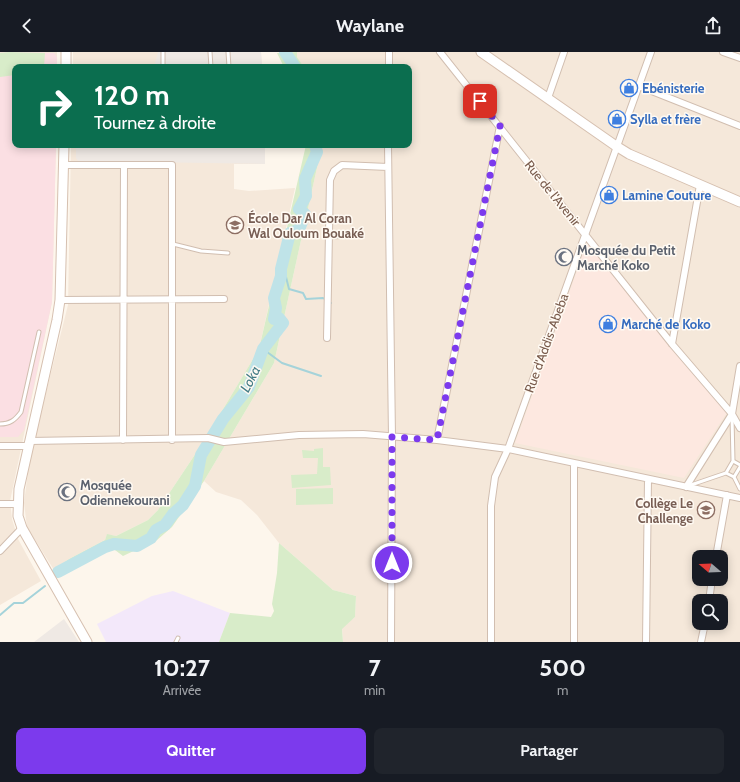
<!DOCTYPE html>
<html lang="fr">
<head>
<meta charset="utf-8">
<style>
	:root { --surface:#171b24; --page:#20242c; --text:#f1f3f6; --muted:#9ea1a6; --accent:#7c3aed }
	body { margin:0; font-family:Cabin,sans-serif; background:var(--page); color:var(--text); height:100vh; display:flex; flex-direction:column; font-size:15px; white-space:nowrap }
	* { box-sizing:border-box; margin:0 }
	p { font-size:13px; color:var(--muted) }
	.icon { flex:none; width:22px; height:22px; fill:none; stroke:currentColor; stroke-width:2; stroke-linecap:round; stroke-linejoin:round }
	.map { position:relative; height:590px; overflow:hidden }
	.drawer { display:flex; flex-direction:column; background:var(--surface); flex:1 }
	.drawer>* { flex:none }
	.top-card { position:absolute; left:12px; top:12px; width:400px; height:84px; border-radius:8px; box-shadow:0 2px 10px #0003; background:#0b6e4f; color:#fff; overflow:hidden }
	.needle { width:26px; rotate:289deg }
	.controls { position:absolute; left:692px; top:498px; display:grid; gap:8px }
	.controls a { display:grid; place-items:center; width:36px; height:36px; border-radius:8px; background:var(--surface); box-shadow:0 2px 10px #0003; font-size:20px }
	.pin { position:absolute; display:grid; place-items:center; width:34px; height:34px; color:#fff; margin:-17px; border-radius:8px; box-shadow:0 2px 6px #0006 }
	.me { position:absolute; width:44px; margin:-22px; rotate:0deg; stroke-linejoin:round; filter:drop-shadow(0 0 3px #0008) }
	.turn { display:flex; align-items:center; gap:14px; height:84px; padding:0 16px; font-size:18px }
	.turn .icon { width:52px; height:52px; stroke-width:2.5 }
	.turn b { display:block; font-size:28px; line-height:34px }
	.eta { display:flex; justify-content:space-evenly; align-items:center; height:68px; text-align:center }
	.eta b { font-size:24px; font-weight:700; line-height:28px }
	.primary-button { display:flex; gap:8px; margin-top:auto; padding:8px 16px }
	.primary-button a { flex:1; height:46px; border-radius:8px; background:var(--accent); color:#fff; font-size:16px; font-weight:700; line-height:46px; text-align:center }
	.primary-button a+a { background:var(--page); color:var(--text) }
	header { display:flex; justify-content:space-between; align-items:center; height:52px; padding:0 16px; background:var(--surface); font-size:18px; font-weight:700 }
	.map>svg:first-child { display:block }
	.residential { fill:#f5e8da; fill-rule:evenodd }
	.commercial { fill:#fde8e0 }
	.industrial { fill:#efe9e4 }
	.education { fill:#f3e8fa }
	.medical { fill:#fbdfe3 }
	.green { fill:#d8ecc9 }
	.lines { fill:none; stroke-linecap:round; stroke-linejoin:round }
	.stream { stroke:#a5d3da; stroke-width:2 }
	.river { stroke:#bfe3e8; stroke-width:12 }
	.lane-casing { stroke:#d1beb0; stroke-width:5 }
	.street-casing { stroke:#d1beb0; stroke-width:8 }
	.secondary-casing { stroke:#d6c0b0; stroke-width:11 }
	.lane { stroke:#fff; stroke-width:3 }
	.street { stroke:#fff; stroke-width:6 }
	.secondary { stroke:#fff; stroke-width:9 }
	.route { stroke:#7c3aed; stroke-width:7; stroke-dasharray:0 12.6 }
	.labels { text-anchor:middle; stroke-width:3; stroke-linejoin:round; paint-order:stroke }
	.shop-label { font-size:13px; font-weight:bold; fill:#366cbe; stroke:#fffaf3; text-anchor:start }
	.street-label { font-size:13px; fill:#7a5c4d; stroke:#fffaf3 }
	.education-label { font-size:13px; font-weight:bold; fill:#785e54; stroke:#fffaf3; text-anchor:start }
	.worship-label { font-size:13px; font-weight:bold; fill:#5b616d; stroke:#fffaf3; text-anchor:start }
	.water-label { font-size:14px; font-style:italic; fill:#437c86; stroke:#fffaf3 }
</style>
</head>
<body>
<header><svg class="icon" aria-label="back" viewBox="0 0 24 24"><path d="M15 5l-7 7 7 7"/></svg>Waylane<svg class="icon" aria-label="share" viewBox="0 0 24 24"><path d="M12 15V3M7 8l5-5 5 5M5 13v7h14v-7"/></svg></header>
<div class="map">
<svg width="740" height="590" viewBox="0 0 740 590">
	<rect width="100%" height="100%" fill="#fdf6ec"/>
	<path class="residential" d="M0,0h57v15h-42v78h41l-4,157 -42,199 2,18 6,20 23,42 -41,24z
		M73,0h188l1,15h-189z
		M297,0h443v590h-397l-1,-14 13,-11 1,-21 -23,-6 -54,-47 -22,-28 -16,-15 -25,-8 -12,-11 70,-118 48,-218h87v-78h-105l-7,-10zM699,505h22v22h-22zM699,549h22v22h-22z
		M71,93h194v19h-31v25l15,2 46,-3 -36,161 -55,92 -46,69 -10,10 -32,16 -9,-1 -2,5 -36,19 -15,11 -27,-43 -3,-24 6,-47 38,-151z"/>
	<path class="commercial" d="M588,188l142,168 -46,70 -169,-35z"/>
	<path class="industrial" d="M158,0h103l1,15h-108z
		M76,93h189v19l-187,-3 -2,-3z
		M64,567l15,23h-45z"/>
	<path class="education" d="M173,539l57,22 -11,29h-113l-9,-18 55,-28z"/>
	<path class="medical" d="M9,0l45,1 3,4v10h-42v78h41l-4,157 -28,128 -6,7h-18v-384z"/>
	<path class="green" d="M9,0l36,1 -1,14h-29v8l-15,2v-24z
		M297,0v5l7,10h-20l-7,-14z
		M306,93h16l-48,218 -70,118 -32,46 -15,13 -34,16 -12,-9 -53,29 -4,-6 15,-11 36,-19 2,-6 9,2 32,-16 10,-10 46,-69 55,-92z
		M323,396v19h7l1,18 -39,3 -1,-13 26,-1 1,-16h-15l-1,-8 12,1v-2z
		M333,436v16l-37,1v-16z
		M279,491l54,47 23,6 -1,21 -13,12 1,13h-124l11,-29 41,4 3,-6 -2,-7 5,-31z"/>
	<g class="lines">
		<path class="stream" d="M281,224l5,1 3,12 14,4 3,6 17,-1 8,5
			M263,297l19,14 39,13
			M0,563l14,-12h9l22,-17"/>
		<path class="river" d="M285,0l10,15
			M58,520l47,-25 9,-3 23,2 14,-8 5,-8 9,-5 8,-11 10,-9 12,-19 6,-31 22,-36 26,-32 14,-38 20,-26 -4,-5 -5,1 2,-11 -2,-10 7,-22v-7l9,-36 9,-3 6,-16 -6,-5 7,-13 -1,-17 12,-27 -2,-7"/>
		<defs>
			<path id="lane" d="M163,0v15
				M210,0l1,15
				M228,0l1,15
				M329,185l25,-1
				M173,192l28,7 27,2
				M732,365l1,44 7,4
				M0,372c10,0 15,-4 21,-12l18,-80
				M726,421l7,-12
				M734,425l6,-10
				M688,434l38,-13 8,4 6,12
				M176,590l2,-4"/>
			<path id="street" d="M440,0l232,292 60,70 8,14
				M723,0l17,6
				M389,15v-15
				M639,34l101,40
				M548,46l16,-46
				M388,93l4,292 -1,205
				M63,113h109v275
				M60,248l164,-1
				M327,286l3,-158 4,-9 8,-6 46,2
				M672,292l28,-159
				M123,388l1,-275
				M437,388l63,-314
				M29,389l179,-3 16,4 75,-7 64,-1 74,6 71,9 232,49
				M0,394h28
				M574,411v179
				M686,435l46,-73 8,-48
				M0,452h17
				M0,499l22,-23
				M716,505l11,-62
				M709,549l3,-22
				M491,590v-136l4,-29 13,-28 143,-397
				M646,590l2,-163
				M701,590l4,-19"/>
			<path id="secondary" d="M481,0l135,94 13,8 111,48
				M66,15v-15
				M64,93l-4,155 -3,20 -38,169 -1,27 4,12 65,114"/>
		</defs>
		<use href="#lane" class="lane-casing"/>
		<use href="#street" class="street-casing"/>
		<use href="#secondary" class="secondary-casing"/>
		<use href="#lane" class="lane"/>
		<use href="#street" class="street"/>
		<use href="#secondary" class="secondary"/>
	</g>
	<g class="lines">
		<path class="route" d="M392,511v-126l45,3 63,-314 -20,-25"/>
	</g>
	<defs>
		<symbol id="shop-ring" viewBox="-11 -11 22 22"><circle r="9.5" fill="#fffaf3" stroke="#3f7fe0" stroke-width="1.5"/><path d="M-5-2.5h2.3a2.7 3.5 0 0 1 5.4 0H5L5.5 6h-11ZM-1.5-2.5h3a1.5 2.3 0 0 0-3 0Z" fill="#3f7fe0"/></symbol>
		<symbol id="school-ring" viewBox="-11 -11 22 22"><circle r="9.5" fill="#fffaf3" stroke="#8d6e63" stroke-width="1.5"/><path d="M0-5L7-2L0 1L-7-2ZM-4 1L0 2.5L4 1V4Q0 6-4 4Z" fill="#8d6e63"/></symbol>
		<symbol id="mosque-ring" viewBox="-11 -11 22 22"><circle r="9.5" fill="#fffaf3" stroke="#6b7280" stroke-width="1.5"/><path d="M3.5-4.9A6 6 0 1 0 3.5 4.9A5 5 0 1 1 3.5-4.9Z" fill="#6b7280"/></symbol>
	</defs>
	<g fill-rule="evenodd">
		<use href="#shop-ring" x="619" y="26" width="20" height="20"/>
		<use href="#shop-ring" x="607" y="57" width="20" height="20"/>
		<use href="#shop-ring" x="599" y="133" width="20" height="20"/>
		<use href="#school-ring" x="225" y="163" width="20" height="20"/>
		<use href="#mosque-ring" x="554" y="195" width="20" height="20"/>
		<use href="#shop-ring" x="598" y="262" width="20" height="20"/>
		<use href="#mosque-ring" x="57" y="430" width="20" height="20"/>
		<use href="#school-ring" x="696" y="448" width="20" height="20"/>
	</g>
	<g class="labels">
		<g class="shop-label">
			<text x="642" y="41">Ebénisterie</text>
			<text x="630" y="72">Sylla et frère</text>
			<text x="622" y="148">Lamine Couture</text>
			<text x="621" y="277">Marché de Koko</text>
		</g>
		<g class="street-label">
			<text transform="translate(553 141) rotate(51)" y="5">Rue de l'Avenir</text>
			<text transform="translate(546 291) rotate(-70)" y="5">Rue d'Addis-Abeba</text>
		</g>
		<g class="education-label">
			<text x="248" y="171">École Dar Al Coran<tspan x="248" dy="15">Wal Ouloum Bouaké</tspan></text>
			<text x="693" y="456" text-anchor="end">Collège Le<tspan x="693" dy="15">Challenge</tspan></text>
		</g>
		<g class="worship-label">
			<text x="577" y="203">Mosquée du Petit<tspan x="577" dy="15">Marché Koko</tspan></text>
			<text x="80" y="438">Mosquée<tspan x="80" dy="15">Odiennekourani</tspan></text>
		</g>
		<g class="water-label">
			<text transform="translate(250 327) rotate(-63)" y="5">Loka</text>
		</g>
	</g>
</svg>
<div class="controls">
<a><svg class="needle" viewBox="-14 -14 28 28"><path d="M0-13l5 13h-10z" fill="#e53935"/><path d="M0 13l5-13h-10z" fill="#9ea1a6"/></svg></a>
<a><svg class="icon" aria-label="search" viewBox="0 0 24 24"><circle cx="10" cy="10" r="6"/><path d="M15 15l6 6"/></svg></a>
</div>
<div class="pin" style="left:480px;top:49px;background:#d93025"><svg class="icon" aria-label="arrive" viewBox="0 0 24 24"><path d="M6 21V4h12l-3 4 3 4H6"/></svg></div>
<svg class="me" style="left:392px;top:511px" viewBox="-20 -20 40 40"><circle r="17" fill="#7c3aed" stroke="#fff" stroke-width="3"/><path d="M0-11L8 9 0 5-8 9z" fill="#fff"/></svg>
<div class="top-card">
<div class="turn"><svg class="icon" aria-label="right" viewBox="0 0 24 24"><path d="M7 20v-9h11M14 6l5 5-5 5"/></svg><div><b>120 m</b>Tournez à droite</div></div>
</div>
</div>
<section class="drawer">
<div class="eta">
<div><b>10:27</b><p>Arrivée</p></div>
<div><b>7</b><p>min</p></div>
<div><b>500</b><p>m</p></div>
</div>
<div class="primary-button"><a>Quitter</a><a>Partager</a></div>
</section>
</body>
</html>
